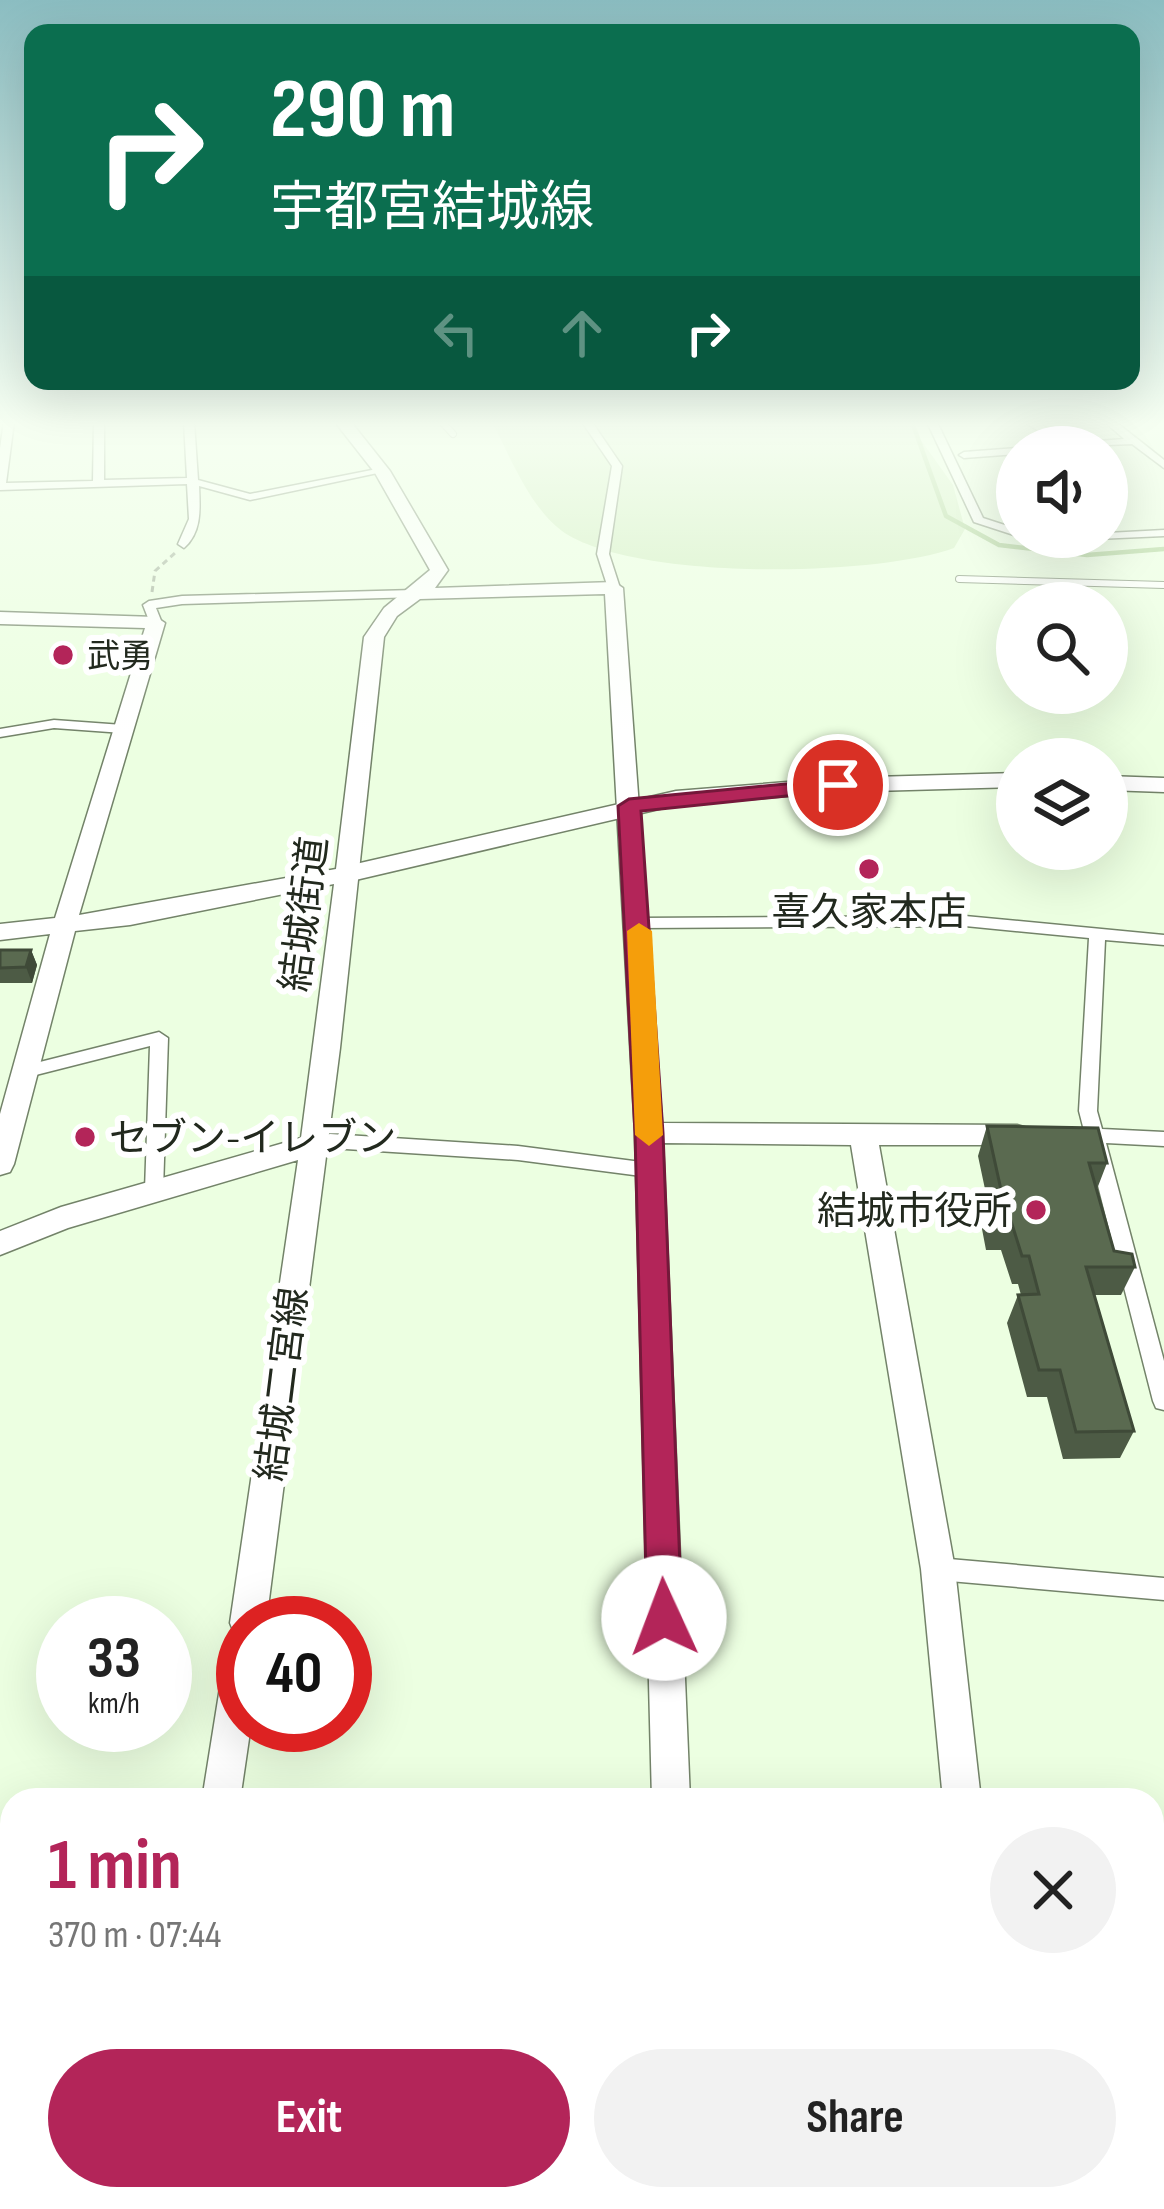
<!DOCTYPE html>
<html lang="en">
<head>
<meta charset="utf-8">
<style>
	:root { --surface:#fff; --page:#f2f2f2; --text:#222; --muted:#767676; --accent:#b32559 }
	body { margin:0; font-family:"Sofia Sans Condensed","Noto Sans JP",sans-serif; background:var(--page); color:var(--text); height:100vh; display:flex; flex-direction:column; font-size:45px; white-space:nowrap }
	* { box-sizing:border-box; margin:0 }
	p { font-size:39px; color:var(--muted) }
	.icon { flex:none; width:66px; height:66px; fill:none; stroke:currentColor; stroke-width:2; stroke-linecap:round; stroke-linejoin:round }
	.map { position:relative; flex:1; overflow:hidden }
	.side { position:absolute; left:0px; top:1788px; width:1164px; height:423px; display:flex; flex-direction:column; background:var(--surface); border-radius:36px 36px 0 0; box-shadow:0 12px 48px #0002 }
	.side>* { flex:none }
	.banner { position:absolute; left:24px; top:24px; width:1116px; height:366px; border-radius:24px; box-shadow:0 12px 48px #0002; background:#0b6e4f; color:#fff; overflow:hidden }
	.buttons { position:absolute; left:996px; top:426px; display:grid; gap:24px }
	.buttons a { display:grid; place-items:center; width:132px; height:132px; border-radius:50%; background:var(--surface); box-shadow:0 12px 48px #0002; font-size:60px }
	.speed { position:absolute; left:36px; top:1596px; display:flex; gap:24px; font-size:60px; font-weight:700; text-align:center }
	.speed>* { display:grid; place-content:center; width:156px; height:156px; border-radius:50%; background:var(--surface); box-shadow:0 12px 48px #0002; line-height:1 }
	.speed small { font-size:30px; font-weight:400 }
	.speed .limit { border:18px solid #d22; background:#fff; color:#111 }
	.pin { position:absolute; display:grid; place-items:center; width:102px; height:102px; color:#fff; margin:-51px; border:6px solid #fff; border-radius:50%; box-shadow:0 3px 12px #0007 }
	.me { position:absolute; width:132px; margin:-66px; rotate:358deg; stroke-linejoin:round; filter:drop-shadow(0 0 9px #0008) }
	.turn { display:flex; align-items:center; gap:42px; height:252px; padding:0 48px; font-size:54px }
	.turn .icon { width:156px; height:156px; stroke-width:2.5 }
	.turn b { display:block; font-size:84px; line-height:102px }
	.lanes { display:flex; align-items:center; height:114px; padding:0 48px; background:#0003; justify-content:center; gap:60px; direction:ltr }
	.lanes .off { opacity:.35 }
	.round { display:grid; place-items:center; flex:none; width:126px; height:126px; border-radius:63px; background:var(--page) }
	.head { display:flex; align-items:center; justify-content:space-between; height:204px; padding:0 48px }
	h1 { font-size:72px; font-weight:700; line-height:90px; color:var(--accent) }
	.button { display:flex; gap:24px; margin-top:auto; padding:24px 48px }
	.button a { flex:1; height:138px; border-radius:72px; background:var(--accent); color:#fff; font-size:48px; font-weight:700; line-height:138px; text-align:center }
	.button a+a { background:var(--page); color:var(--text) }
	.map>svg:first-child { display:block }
	.green { fill:#d0edbe }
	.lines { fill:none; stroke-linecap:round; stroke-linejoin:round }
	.stream { stroke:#a1cb87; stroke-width:4.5 }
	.lane-far1-casing { stroke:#738369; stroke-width:8 }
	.lane-casing { stroke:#738369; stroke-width:16 }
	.street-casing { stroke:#738369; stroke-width:3 }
	.secondary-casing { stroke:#738369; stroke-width:3 }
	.primary-casing { stroke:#738369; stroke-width:3 }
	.path { stroke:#9fad97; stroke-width:3; stroke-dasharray:6 4.5; stroke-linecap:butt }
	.lane-far1 { stroke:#fff; stroke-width:6 }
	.lane { stroke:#fff; stroke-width:14 }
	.street { fill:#fff; fill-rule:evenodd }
	.secondary { fill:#fff; fill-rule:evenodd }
	.primary { fill:#fff; fill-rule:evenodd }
	.wall { fill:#4d5b45 }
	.shaded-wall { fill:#3f4a38 }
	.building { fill:#5a6a50; stroke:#3f4a38; stroke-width:3 }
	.route { fill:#b32559; stroke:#74183a; stroke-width:3 }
	.slow { fill:#f59e0b }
	.poi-dot { fill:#b32559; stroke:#fff; stroke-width:4.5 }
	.labels { text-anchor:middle; stroke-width:12; stroke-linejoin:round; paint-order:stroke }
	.far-poi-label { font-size:33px; fill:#22291e; stroke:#fff; text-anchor:start }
	.poi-label { font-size:39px; fill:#22291e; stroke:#fff }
	.street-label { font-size:39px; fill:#22291e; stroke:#fff }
</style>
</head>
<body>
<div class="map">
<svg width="1164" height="2209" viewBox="0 0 1164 2209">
	<rect width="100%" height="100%" fill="#ecffe1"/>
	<path class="green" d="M492,422h416l45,63 12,44 -11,19c-80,29 -322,33 -392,-17 -33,-25 -51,-73 -70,-109z"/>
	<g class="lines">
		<path class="stream" d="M912,422l34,94 53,29 88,10 77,-6"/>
		<defs>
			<path id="lane-far1" d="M442,422l11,12
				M959,579l205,6"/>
			<path id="lane" d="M116,2199l2,10"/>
			<path id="street" d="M4,422h10l-8,61 87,-2 1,-59h10v58l83,-2 -3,-56h10l4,58 52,14 132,-26 5,3 -137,29 -51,-14c1,23 3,46 -15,62l-6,-4 11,-25 -2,-35 -187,6v-42z
				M582,422h10l30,44 -13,88 11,34 -6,4 -6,-4 -11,-34 15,-88z
				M927,422h10l46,96 34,11v7l-43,-14z
				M1025,422h12l35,21 52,-4 -19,-17h11l48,38v8l-32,-24 -74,3 1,-2z
				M1017,448v6l-53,4 -5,-3 5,-3z
				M1164,530v6l-112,5 -6,-4h61v-4z
				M414,590l6,4 -2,3 -236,7 -26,4 6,15 -6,4 -6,-4 -7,-18 6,-4 33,-5z
				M54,720l69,5 7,4 -7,4 -69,-5 -54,9v-8z
				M965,916l199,19v10l-59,-5 -8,171 5,18 62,3v14l-58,-3 58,218v49l-8,-2 -3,-7 -74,-290 10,-173 -124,-12 -326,2 -8,-5 8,-5z
				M159,1032l9,6 -5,152 -2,5h-14l-2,-5 5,-144 -126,32 -9,-6 9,-6z
				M330,1134l188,12 131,17 7,2 2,5 -2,5 -7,2 -131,-17 -188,-12 -17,4 -7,-2 -2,-5 2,-5z
				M938,1558l226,20v22l-226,-20 -8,-3 -4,-8 4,-8z"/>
			<path id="secondary" d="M335,422h16l39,49 58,99 -13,18 179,-6 9,6 39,535 355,2 10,3 4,7 -4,7 -10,3h-138l76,424 26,231h-38l-22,-231 -70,-424 -188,-2 27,657h-38l-17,-667 -30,-539 -185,5 -23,17 -13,21 -44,411 -74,575h-23v102h8l-11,75h-38l23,-144 5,-13 12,-5 -7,-3 -5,-12 68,-463 -230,68 -68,27v-24l61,-24 240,-69 33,-254 -204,41 -55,6 -61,233 -4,8 -10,3v-61l50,-180 -50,6v-16l55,-6 90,-290 -145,-4v-12l156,5 9,6 -86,292 257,-46 28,-232 20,-29 46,-38 -55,-97z
				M5,1841l7,3v46l-12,5v-52z
				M1152,1962h12v42h-12z
				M1152,2078l12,5v50l-12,-5z"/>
			<path id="primary" d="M1017,773v14l-180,5 -161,13 -329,77 -13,-8 13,-8 329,-75 161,-13z
				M1107,776l57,2v14l-57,-2z"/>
		</defs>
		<use href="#lane-far1" class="lane-far1-casing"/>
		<use href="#lane" class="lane-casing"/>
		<use href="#street" class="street-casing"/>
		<use href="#secondary" class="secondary-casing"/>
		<use href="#primary" class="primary-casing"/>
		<path class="path" d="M152,592l3,-21 21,-19"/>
		<use href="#lane-far1" class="lane-far1"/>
		<use href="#lane" class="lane"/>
		<use href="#street" class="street"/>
		<use href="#secondary" class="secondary"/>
		<use href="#primary" class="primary"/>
	</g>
	<path class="wall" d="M0,950h31l6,15 -5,18h-32z
		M987,1126l120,37 -10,26 17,62 21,16 -14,28h-27l40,136 -14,27 -57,1 -16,-62h-20l-20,-74 11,-28h3l-3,-11h-6l-11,-34h-15l-4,-21 7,-21 -11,-52z"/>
	<path class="shaded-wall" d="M31,950l6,15 -5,18 -6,-16z"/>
	<path class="building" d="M0,950h31l-5,17 -26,1z
		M987,1126l111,2 9,35h-18l25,88 18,3 3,13h-49l48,164 -58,1 -16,-62h-21l-21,-75 21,-1 -10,-38h-7l-11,-35h-15l-4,-21 11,-1z"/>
	<linearGradient id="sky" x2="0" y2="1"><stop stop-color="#8bbdc1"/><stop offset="0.58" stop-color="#f6fff2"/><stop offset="1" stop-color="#f6fff2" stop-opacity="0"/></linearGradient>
	<rect width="1164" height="731" fill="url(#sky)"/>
	<path class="route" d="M838,779l11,6 -4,5 -204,21 22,322 19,485 -5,13 -13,5 -12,-5 -5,-13 -12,-485 -17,-327 11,-7z"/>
	<path class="slow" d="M639,923l13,8 11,204 -14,11 -14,-11 -8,-204z"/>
	<g class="poi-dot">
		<circle cx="63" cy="655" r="12"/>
		<circle cx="869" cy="869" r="12"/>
		<circle cx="85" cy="1137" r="12"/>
		<circle cx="1036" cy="1210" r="12"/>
	</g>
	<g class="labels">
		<g class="far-poi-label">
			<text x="87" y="667">武勇</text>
		</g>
		<g class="poi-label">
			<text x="869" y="925">喜久家本店</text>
			<text x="109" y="1151" text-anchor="start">セブン-イレブン</text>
			<text x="1012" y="1224" text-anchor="end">結城市役所</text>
		</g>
		<g class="street-label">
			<text transform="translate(303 914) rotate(-83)" y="14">結城街道</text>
			<text transform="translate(281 1384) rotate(-83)" y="14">結城二宮線</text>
		</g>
	</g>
</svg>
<div class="buttons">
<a><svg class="icon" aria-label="sound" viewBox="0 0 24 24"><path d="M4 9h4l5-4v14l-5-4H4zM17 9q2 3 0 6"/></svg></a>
<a><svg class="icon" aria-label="search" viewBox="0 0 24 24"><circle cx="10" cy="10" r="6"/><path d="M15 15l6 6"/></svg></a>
<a><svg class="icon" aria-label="layers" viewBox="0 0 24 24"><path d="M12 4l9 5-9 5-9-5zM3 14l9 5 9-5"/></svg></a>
</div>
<div class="speed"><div>33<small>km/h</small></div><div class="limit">40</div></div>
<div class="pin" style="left:838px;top:785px;background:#d93025"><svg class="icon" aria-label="arrive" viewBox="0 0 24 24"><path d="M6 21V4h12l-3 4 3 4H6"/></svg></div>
<svg class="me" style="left:664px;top:1618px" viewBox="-20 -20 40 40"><circle r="19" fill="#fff"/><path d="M0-13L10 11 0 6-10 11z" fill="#b32559"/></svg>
<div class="banner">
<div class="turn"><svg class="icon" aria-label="right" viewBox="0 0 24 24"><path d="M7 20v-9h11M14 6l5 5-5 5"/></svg><div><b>290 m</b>宇都宮結城線</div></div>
<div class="lanes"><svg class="icon off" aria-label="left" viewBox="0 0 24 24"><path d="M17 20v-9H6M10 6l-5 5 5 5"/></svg><svg class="icon off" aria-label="ahead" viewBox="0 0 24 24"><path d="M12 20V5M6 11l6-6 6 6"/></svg><svg class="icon" aria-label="right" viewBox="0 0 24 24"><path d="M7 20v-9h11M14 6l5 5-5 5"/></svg></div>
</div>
<section class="side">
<div class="head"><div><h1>1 min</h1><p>370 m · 07:44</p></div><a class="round"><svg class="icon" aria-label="close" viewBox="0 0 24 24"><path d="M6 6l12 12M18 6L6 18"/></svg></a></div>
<div class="button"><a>Exit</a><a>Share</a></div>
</section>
</div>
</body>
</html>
